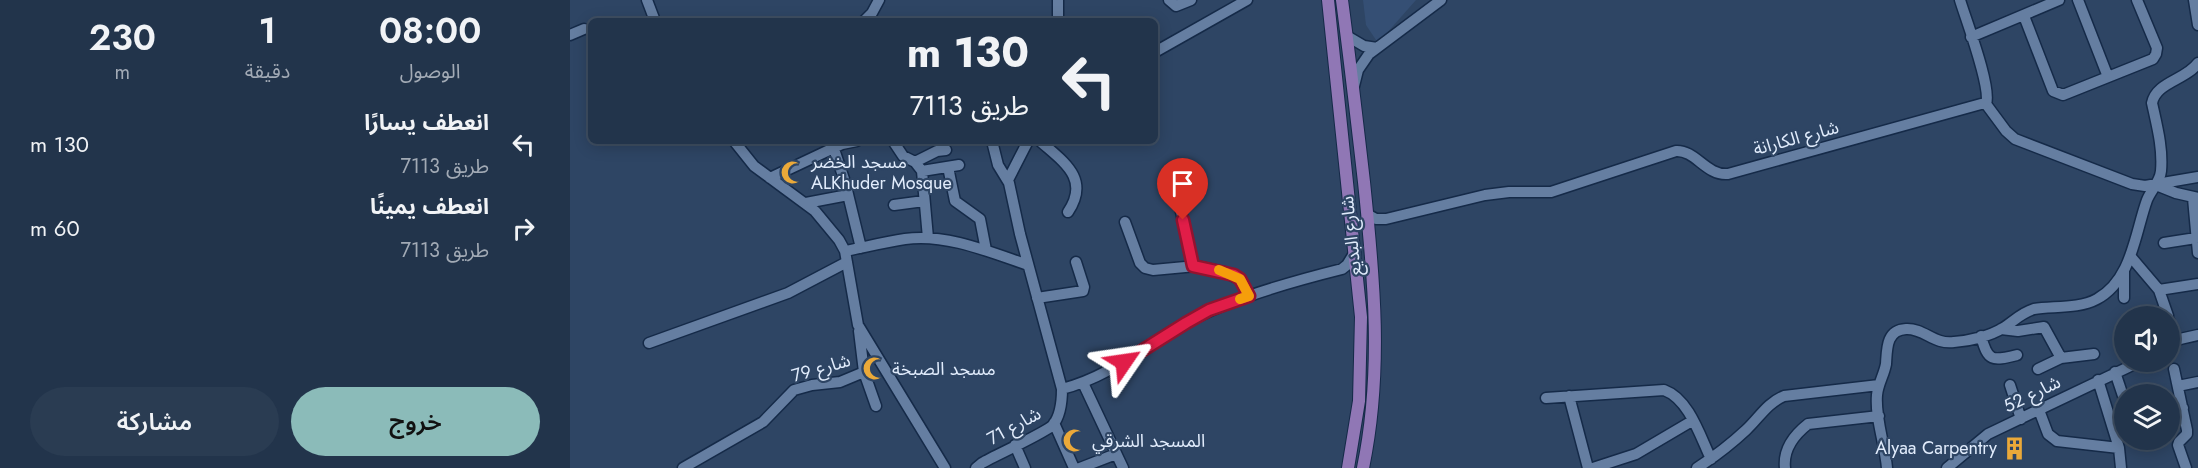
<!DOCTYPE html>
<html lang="ar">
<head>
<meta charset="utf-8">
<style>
	:root { --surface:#22344b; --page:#2a3c52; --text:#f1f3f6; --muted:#a2aab5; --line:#3f4f63; --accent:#8bbbb9 }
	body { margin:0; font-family:Jost,"Noto Sans Arabic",sans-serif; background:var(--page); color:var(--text); direction:rtl; height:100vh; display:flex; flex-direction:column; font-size:22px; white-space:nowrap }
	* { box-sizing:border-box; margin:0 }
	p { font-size:20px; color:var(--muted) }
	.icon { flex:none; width:33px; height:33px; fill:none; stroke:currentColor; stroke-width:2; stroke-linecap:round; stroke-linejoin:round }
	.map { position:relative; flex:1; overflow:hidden; direction:ltr }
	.side { display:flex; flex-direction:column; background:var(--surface); width:570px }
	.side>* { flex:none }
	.top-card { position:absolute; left:18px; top:18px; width:570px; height:126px; border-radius:9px; box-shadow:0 3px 15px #0003,0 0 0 2px var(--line); direction:rtl; background:#22344b; color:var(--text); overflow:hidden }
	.tools { position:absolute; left:1544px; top:306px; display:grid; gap:12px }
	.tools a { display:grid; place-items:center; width:66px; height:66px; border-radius:50%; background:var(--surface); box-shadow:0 3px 15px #0003,0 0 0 2px var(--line); font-size:30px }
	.pin { position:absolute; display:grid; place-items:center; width:51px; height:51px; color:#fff; margin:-62px -26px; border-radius:50% 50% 50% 0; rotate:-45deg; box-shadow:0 0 6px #0007 }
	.pin .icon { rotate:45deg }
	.me { position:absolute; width:66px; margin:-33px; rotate:58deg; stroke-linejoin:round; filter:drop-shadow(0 0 4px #0008) }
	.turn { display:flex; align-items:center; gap:21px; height:126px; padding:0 30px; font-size:27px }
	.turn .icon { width:78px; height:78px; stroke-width:2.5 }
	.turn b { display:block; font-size:42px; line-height:51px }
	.eta { display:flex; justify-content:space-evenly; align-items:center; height:102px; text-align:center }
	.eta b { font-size:36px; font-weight:600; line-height:42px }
	.primary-button { display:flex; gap:12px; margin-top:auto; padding:12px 30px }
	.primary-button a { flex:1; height:69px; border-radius:36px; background:var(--accent); color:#111; font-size:24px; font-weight:600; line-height:69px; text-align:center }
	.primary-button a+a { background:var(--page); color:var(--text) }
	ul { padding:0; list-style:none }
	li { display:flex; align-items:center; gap:18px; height:84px; padding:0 30px }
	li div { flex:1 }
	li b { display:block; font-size:22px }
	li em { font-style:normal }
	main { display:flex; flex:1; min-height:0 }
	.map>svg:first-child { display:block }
	.built { fill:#354f74 }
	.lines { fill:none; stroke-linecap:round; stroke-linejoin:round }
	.minor-casing { stroke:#152a48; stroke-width:13 }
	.major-casing { stroke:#152a48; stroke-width:14 }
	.minor { stroke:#657ea1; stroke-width:10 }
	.major { stroke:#9077b5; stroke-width:12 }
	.route-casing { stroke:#92132f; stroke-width:15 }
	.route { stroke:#e11d48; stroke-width:10 }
	.slow { stroke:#f59e0b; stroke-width:10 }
	.labels { text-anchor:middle; stroke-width:4.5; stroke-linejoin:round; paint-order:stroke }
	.street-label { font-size:18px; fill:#e1ecfc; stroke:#2e4564 }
	.poi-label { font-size:18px; fill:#e1ecfc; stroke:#2e4564; text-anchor:start }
</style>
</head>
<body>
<main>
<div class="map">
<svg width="1628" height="468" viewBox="0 0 1628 468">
	<rect width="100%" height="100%" fill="#2e4564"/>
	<path class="built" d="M793,0h53l-38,43 -12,-18z"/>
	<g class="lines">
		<defs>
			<path id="minor" d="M77,0l8,21
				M599,0l7,6 15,-6
				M1390,0c6,20 32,88 26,104
				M1508,0l30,77
				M1624,0l4,25
				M1454,16l29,75 10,4 90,-36 3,-5 1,-6 -20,-48
				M294,21l8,-8 7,-13
				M488,21v-21
				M0,35l14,-6
				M777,36l17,10 13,2
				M1401,37l88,-37
				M585,52l92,-52
				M784,86l4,-16 11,-16 72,-54
				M164,141l20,25 61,45 24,29 6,11 13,74 87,143
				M323,141l10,15 12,6 7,9
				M470,141c22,20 51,37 28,71
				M264,149l11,33 16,66
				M345,162l22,-11 9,-1
				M378,167l7,34 25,18 6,31
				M352,171l6,67
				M352,171l37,-6
				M200,178l72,-34 15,-3
				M438,180l20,-39
				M1586,185l20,8 22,5
				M608,198l15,68
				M1623,198l5,55
				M236,203l42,-8
				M324,205l30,-4
				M797,214l9,5h10l99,-24 24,-3h42l125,-41c20,-1 30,25 52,23l253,-70h5l20,27 9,8 117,45 13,2 53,-9
				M555,222l15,41 5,5 8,2 43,-4 28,6 16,7 9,17
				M1594,243l32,-5
				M275,251c20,-4 40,-9 60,-12 40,-6 85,13 123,26
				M1561,257l28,33 9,26
				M1554,271v27
				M1589,290l39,-6
				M467,298l46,-7 1,-4 -8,-25
				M1599,320l6,21
				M1431,329l17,2 26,-4 17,31 33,-4
				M289,331l5,41 12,34
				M1411,336c7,26 11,25 36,19
				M79,343l139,-50 59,-31
				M1599,345l11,-6 18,-4
				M1468,369l23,-11
				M1604,369l13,61v4l-8,8 -1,3 8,23
				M1545,372l9,27
				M1528,380l21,68 2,20
				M513,383l40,85
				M1440,385l11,34
				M1608,386l20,-4
				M492,389c47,-12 83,-43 124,-66 42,-24 108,-42 156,-54l5,-4 8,-13
				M999,396l19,72
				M976,398l118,-8c25,9 36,46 47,69
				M1469,410l9,24 9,7 62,7
				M1599,411l14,-3
				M484,423l20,45
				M445,445l10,23
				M113,468l80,-46 31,-32 18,-5 28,-3 24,-10
				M406,468l6,-5c14,-8 63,-30 71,-38 8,-10 9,-24 9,-36l-42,-155 -11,-51 -11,-18 -6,-24
				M510,468l36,-14
				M1023,468l43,-14 56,-33
				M1127,468c17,-11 34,-24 49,-38 13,-12 21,-27 38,-34l95,-11
				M1215,468c-2,-18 9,-33 23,-44l71,-8
				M1317,468c-2,-24 -12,-49 -10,-73 1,-11 7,-20 9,-31 1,-15 0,-34 20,-35 18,-1 28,16 48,13 16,-1 36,-6 49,-14 11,-7 18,-15 31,-19 19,-3 45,0 63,-10 35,-19 38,-66 50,-99 4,-10 13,-18 14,-29 2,-23 -4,-45 -9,-68 4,-21 34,-23 46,-40
				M1377,468l41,-34 151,-72"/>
			<path id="major" d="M758,0l33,317 -2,84 -11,67
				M772,0c8,60 15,121 22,182 10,96 19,190 -1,286"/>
		</defs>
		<use href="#minor" class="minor-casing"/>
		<use href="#major" class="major-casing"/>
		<use href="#minor" class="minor"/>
		<use href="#major" class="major"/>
	</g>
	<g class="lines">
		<defs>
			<path id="route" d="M554,362l62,-39 23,-13 40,-14 -9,-17 -6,-4 -41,-9 -10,-46"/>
		</defs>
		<use href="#route" class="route-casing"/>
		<use href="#route" class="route"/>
		<path class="slow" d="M649,270l21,9 9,17 -9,3"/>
	</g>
	<defs>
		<symbol id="mosque-bare" viewBox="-9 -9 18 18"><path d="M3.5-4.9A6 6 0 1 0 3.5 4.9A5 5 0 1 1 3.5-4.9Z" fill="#eba939" stroke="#2e4564" stroke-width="2.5" paint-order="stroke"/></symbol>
		<symbol id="building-bare" viewBox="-9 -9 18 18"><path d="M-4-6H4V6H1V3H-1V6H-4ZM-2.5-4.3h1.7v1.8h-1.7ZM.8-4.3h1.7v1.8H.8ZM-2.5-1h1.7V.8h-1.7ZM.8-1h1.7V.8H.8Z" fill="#eba939" stroke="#2e4564" stroke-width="2.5" paint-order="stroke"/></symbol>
	</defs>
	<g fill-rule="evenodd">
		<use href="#mosque-bare" x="206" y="156" width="33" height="33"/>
		<use href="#mosque-bare" x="288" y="352" width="33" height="33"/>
		<use href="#mosque-bare" x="488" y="424" width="33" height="33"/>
		<use href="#building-bare" x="1428" y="432" width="33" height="33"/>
	</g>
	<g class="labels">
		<g class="street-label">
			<text transform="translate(1226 138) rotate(-15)" y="6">شارع الكارانة</text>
			<text transform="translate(781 236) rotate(-96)" y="6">شارع البديع</text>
			<text transform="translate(251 368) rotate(-16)" y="6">شارع 79</text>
			<text transform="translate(1462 394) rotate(-26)" y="6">شارع 52</text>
			<text transform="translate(444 426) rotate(-29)" y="6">شارع 71</text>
		</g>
		<g class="poi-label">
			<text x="241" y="168">مسجد الخضر<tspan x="241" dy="21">ALKhuder Mosque</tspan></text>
			<text x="322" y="375">مسجد الصبخة</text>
			<text x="522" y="447">المسجد الشرقي</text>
			<text x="1427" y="454" text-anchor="end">Alyaa Carpentry</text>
		</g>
	</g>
</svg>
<div class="tools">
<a><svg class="icon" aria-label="sound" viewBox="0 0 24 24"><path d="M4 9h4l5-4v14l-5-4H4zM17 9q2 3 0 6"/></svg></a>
<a><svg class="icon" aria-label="layers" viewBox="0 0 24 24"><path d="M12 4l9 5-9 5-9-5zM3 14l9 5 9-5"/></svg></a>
</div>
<div class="pin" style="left:613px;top:220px;background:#d93025"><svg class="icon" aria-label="arrive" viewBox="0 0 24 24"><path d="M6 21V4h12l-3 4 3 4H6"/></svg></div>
<svg class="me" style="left:554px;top:362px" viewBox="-20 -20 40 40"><path d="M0-17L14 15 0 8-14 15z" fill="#e11d48" stroke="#fff" stroke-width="4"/></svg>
<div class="top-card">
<div class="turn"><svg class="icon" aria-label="left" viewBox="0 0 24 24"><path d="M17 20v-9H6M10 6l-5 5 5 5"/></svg><div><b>130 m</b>طريق 7113</div></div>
</div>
</div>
<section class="side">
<div class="eta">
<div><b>08:00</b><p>الوصول</p></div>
<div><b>1</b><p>دقيقة</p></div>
<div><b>230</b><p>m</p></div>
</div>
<ul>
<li><svg class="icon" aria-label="left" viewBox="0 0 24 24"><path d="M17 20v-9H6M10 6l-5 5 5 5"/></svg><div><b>انعطف يسارًا</b><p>طريق 7113</p></div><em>130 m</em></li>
<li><svg class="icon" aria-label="right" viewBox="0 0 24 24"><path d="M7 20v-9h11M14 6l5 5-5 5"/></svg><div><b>انعطف يمينًا</b><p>طريق 7113</p></div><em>60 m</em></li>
</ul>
<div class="primary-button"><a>خروج</a><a>مشاركة</a></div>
</section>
</main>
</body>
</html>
